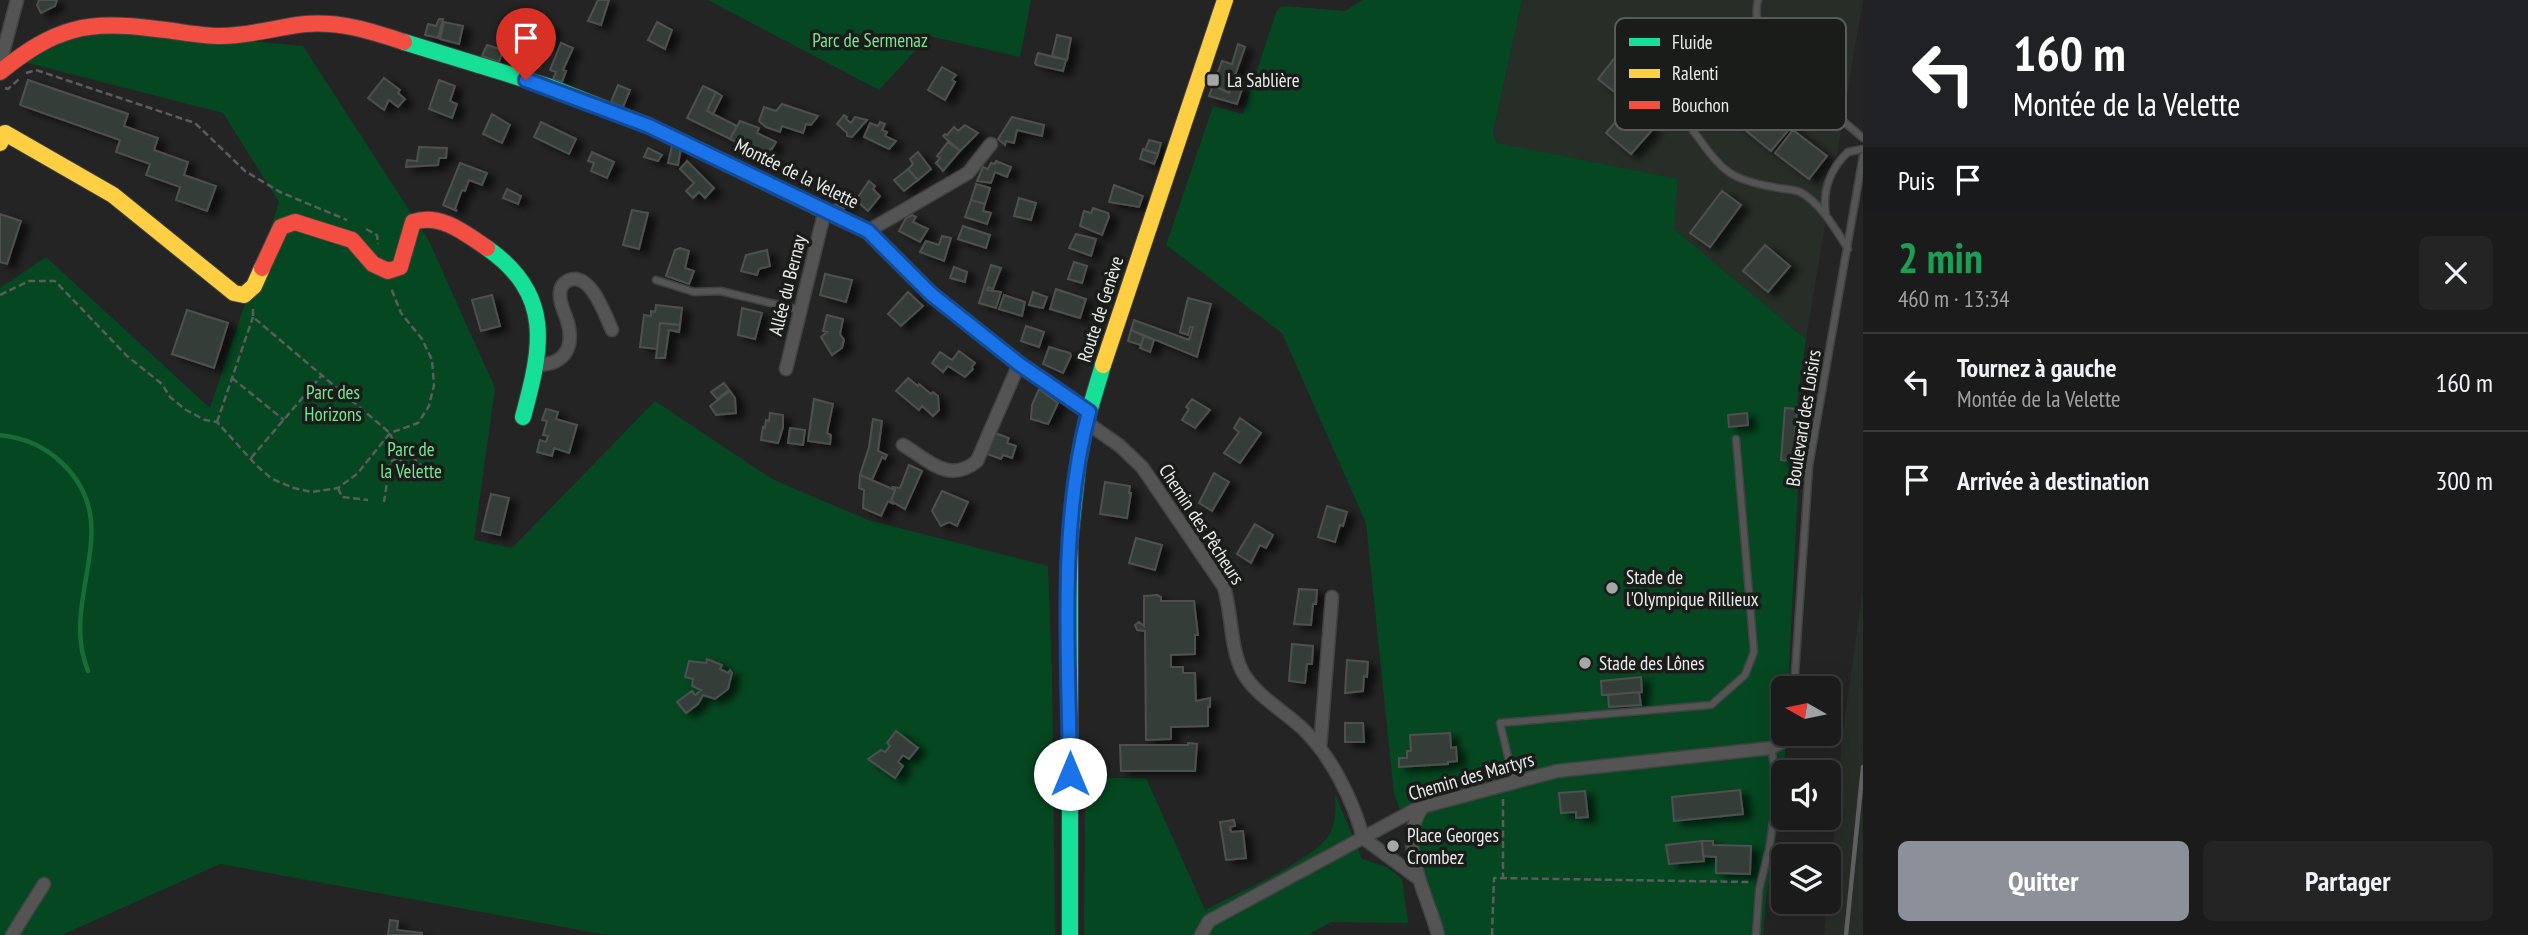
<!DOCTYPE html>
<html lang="fr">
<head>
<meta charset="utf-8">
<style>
	:root { --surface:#1b1b1b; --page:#242424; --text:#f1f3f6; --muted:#a0a1a3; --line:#39393a; --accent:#8c9099 }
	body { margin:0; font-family:"PT Sans Narrow",sans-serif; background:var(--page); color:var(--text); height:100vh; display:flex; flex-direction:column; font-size:26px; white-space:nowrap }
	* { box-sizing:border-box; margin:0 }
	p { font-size:23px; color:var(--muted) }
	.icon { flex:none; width:38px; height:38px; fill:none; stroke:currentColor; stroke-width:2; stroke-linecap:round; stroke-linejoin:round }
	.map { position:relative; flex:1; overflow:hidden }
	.side { display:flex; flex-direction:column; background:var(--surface); width:665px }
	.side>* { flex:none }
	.banner { background:#202124; color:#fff; overflow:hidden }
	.needle { width:46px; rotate:279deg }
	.controls { position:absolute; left:1771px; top:676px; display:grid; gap:14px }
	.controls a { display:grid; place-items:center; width:70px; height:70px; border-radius:10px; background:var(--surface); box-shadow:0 7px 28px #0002,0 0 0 2px var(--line); font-size:35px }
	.pin { position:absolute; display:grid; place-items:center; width:60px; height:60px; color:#fff; margin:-72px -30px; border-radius:50% 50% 50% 0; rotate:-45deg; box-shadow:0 0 7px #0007 }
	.pin .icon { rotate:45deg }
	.me { position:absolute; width:77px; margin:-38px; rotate:0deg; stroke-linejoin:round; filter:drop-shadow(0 0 5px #0008) }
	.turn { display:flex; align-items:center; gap:24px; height:147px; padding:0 35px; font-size:32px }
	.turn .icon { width:91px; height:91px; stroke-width:2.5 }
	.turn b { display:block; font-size:49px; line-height:60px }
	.then { display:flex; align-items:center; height:66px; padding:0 35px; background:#0003; gap:14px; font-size:26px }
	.round { display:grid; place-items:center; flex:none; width:74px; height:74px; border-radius:10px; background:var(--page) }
	.head { display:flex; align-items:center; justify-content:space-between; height:119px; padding:0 35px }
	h1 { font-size:42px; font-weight:700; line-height:52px; color:#1e9e55 }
	.button { display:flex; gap:14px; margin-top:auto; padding:14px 35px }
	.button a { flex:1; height:80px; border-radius:10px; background:var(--accent); color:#fff; font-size:28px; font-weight:700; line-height:80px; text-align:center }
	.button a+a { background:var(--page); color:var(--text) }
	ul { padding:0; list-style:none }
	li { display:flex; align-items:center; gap:21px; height:98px; padding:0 35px; border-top:2px solid var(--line) }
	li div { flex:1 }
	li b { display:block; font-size:26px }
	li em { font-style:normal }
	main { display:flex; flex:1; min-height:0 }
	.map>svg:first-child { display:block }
	.built { fill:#272d27 }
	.green { fill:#054720 }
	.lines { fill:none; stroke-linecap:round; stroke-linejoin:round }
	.stream { stroke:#166e36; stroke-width:4.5 }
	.building { fill:#363e39; stroke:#4f504f; stroke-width:2; filter:url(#shadow) }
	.lane-casing { stroke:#414342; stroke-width:9 }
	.street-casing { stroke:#414342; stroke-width:15 }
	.fast-casing { stroke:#414342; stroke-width:18 }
	.slow-casing { stroke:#414342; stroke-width:18 }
	.jam-casing { stroke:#414342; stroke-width:18 }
	.path { stroke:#5b5c5b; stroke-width:2.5; stroke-dasharray:7 3.5; stroke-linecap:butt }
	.lane { stroke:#535453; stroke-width:6 }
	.street { stroke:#535453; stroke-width:12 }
	.fast { stroke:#16e098; stroke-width:16 }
	.slow { stroke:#ffcf43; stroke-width:16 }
	.jam { stroke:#f24e42; stroke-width:16 }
	.rail { stroke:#606160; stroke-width:4.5 }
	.route-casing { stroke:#114b97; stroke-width:18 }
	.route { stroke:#1a73e8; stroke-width:12 }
	.poi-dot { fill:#a5a7a6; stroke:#1a1c1a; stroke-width:2.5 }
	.labels { text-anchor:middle; stroke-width:7; stroke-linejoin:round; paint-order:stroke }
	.park-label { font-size:19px; fill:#77e794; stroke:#1a1c1a }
	.poi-label { font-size:19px; fill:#ebedec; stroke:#1a1c1a; text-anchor:start }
	.street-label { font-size:19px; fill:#ebedec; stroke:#1a1c1a }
	.key { fill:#1a1c1a; stroke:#595b59; stroke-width:2 }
	.key-label { font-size:19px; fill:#ebedec }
</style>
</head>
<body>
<main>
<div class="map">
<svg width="1863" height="935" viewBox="0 0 1863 935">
	<defs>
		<filter id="shadow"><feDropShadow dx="8" dy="4.5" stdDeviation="3.5" flood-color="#0009"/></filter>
	</defs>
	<rect width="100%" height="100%" fill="#242424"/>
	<path class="built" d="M1522,0h341l-57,339 -132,-110 -177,-86 -4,-10z
		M1863,588v347h-39l3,-34h2l13,-163z"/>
	<path class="green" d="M708,0h323l-11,57 -91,-21 -50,54z
		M1362,0h160l-29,133 4,10 181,36 -4,50 132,110 -9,64 5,8 -14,277h-5v45h3l-3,61 -17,104 -3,37h-317l-52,-141 -28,-271 -84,-190 -116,-88 47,-139 30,8 33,-102 4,-5 5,-1 60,5z
		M110,28l193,18 125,193 67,149 -21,152 38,8 143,-147 117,78 96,41 180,46 4,106 3,263h-448l-387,-71 -158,71h-62v-647l46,-31 164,151 69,-206 -56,-89 -199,-51 24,-19z
		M1085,778h61l59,132c28,-15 107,-50 123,-73 8,-12 8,-29 7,-43l27,65 25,8 15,12 6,44 -77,-1 -23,13h-224z"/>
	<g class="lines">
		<path class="stream" d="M0,435c25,3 44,11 62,28 66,63 -4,135 26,208"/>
	</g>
	<path class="building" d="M39,0h18l-2,6 -14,7 -4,-8z
		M598,0h11l-8,25 -13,-4z
		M512,13l21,7 -7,18 -21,-7z
		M439,19h4l-5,19 -13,-3 3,-11 8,2z
		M533,20l20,8 -7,18 -20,-8z
		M444,22l19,4 -4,18 -19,-5z
		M657,22l15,8 -7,19 -17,-9z
		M1057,35l14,3 -4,22 -15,-4z
		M561,43l12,5 -10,22 3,1 -4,11 -9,-3 3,-7 -6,-2z
		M1238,44l7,3 -16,46 -16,-8 9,-24 10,3z
		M487,45l16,5 -4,12 -17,-6z
		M1038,53l28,7 -3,11 -27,-6 -1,-2z
		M1618,54l27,21 -19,26 -28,-22z
		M942,67l14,8 -4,5 3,2 -10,18 -17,-10z
		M1762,73l44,36 -35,42 -44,-36z
		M384,78l16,12 -2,3 7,6 -7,8 -9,-7 -5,10 -16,-12z
		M28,80l100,34 -4,12 34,12 -4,12 34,12 -4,13 32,11 -9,25 -31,-11 4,-13 -34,-12 4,-11 -34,-12 4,-12 -100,-35z
		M439,80l16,6 -5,15 7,3 -5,14 -23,-9z
		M618,85l12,5 -7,17 -12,-5z
		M1213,85l16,8 2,-7 11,3 -5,15 -28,-8z
		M703,86l13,6 -9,19 30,15 -7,13 -43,-21z
		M716,92l6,4 -9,18 -6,-3z
		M782,104l36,12 -7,9 -5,-1 -3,9 -21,-7 -2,6 -14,-5 -7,-6 5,-14 12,4z
		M1628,107l25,22 -22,25 -25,-21z
		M492,114l18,11 -8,18 -19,-9z
		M844,115l3,2 -1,2 5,4 4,-6 12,3 -15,17 -5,-1v-3l-10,-9z
		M1012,117l32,8 -2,11 -25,-6 -3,13 -8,-2 -1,4 -7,-6z
		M740,121l19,7 -2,5 19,9 -4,7 -1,-1 -3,5 -7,-3 -3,6 -20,-9 2,-3 -10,-5z
		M541,122l35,17 -7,15 -35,-17z
		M880,122l5,2 -3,6 5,2 -2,4 11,5 -7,8 -25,-12 6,-14 8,3z
		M965,125l13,8 -18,18 -17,-15 2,-2 2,1 7,-8 4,4z
		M1793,130l34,26 -18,23 -34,-26z
		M1149,140l12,3 -3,11 -13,-4z
		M948,142l12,9 -17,20 -7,-8 4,-5 -3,-2z
		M672,146l9,2 -3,17 -10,-2z
		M419,147l28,1 -1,10h-7l-1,7 -32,2 1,-7 10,1z
		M648,148l14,7 -4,6 -14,-4z
		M1143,149l15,5 -4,10 -14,-5z
		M592,152l22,10 -7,16 -16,-7 3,-8 -6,-2z
		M918,152l13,17 -13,11 -10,-11 5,-5 -3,-5z
		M687,161l27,27 -9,10 -6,-6 -6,6 -7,-7 8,-8 -14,-14z
		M996,161l15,6 -4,10 -12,-5 -4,11 -14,-2 6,-14 5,2 3,-6 4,1z
		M460,163l27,10 -5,12 -13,-5 -4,11 -3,-1 -7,19 2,2 -14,-6z
		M908,169l10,11 -14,11 -10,-11z
		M869,181l6,5 -2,3 7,7 -12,15 -12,-11z
		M976,184l14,4 -5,16 -14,-4z
		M1114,185l29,11 -4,11 -30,-5z
		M507,189l14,7 -3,8 -15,-6z
		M1722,191l19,14 -31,42 -20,-14z
		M847,194l5,3 -8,12 -9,-5z
		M1019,198l17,5 -5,17 -17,-4z
		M971,200l14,4 -2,7 8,2 -4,11 -22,-7z
		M1093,208l15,5 1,4 -7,18 -22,-9 4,-15 7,2z
		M632,210l16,3 -9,36 -16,-4z
		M0,214l21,7 -14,43 -7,-2z
		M912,215l4,2 -3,5 15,7 -8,13 -21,-11 7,-13z
		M963,226l27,9 -4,13 -28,-9z
		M1076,234l20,5 -5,17 -22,-8z
		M942,236l9,2 -7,23 -24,-9 6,-11 13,4z
		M1765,245l25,21 -22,26 -25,-21z
		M680,248l9,3 -4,17 9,3 -5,13 -23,-8 9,-26z
		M767,250l3,16 -11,3 -2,6 -16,-4 5,-16z
		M1074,262l13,4 -5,17 -14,-4z
		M991,265l10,3 -8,21 -5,-2 -1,3 14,2 -5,16 -17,-5z
		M954,267l13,5 -2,10 -15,-4z
		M825,274l27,6 -6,22 -26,-7z
		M1056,289l30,10 -6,19 -30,-9z
		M908,292l15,14 -22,20 -13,-12z
		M1033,292l14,5 -4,11 -14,-3z
		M492,295l8,31 -19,5 -9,-31z
		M1004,295l21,7 -3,14 -23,-7z
		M1188,298l23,6 -14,53 -66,-27 3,-10 55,20 4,-13h-3l-2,8 -8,-3z
		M656,305l26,3 -2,17 -20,-2 -3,26 -17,-2 4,-32 7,1v-5l4,1z
		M742,308l20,5 -7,26 -17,-4z
		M187,310l41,13 -14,45 -42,-14z
		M827,315l16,4 -3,15 4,6 -2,8 -10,7 -11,-18 6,-5 -4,-1z
		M660,323l20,2 -1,7 -10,-2 -4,28h-9z
		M1026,326l18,6 -5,15 -18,-6z
		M1131,330l13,6 -3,9 -13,-4z
		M1144,336l10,4 -4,12 -10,-4z
		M1049,347l21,6 1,3 -8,17 -20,-9z
		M959,351l16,12 -3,4 1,2 -8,8 -17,-11 -5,6 -11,-9 8,-11 12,8z
		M908,378l10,8 1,-2 12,10 2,-2 5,4 1,14 -6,6 -11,-10 -3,4 -23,-19z
		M724,383l5,7 -12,9 -6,-7z
		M1039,389l19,14 -10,21 -17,-5 1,-14z
		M730,391l5,7 1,15 -20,2 -6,-9z
		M814,399l19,5 -6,29 4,2 -1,9 -22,-3z
		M1192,399l18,11 -15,18 -13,-8 7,-11 -3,-2z
		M1785,408l12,1 -4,52 -12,-1z
		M546,409l12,3 -2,7 21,6 -8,28 -15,-5 -2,8 -15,-4 3,-12 6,2 2,-6 -5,-1 4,-14 -5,-1z
		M770,413l13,2v12l-5,16 -17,-3 2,-13 2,1 1,-8 3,1z
		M1747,413l1,12 -19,2 -1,-12z
		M1240,418l21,15 -21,30 -16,-10 15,-21 -5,-4z
		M873,419l9,2 -4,30 9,4 -2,4 -3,-2 -10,23 -12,-5 9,-28z
		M790,428l15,2 -2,15 -15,-2z
		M995,433l14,5 -2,5 9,3 -4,12 -9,-3 -2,4 -14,-5z
		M909,465l13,6 -17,38 -14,-8 4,-11 -2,-3 7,1z
		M1214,473l15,9 -17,29 -13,-8z
		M860,475l35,15 -4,11 3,3 -6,-3 -7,15 -18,-8 1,-18 -5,-2z
		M1105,482l25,4 -1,7h2l-4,25 -27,-4z
		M942,491l26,11 -11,24 -8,-4 -8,4 -9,-15z
		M491,494l18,4 -9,37 -18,-4z
		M1327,506l20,6 -4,14 -3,-1 -5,17 -17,-5z
		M1255,524l18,11 -7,13 -6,-3 -9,18 -14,-9z
		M1136,538l26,7 -7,25 -26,-7z
		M1299,589l18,1 -1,14h-3l-2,21 -17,-1z
		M1157,595l4,2v4h33l4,34h-3v19l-24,1v12h12v6h12l1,28 14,-3v9h-2v19l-37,1v12l-25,1 -1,-109 -8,-1 -2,-5 4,-3 5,4v-30z
		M1292,644l21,2 -1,18h-5l-2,19 -16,-2z
		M707,659l15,6 -2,4 8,4 2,-3 2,3 -4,16 -13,10 -12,-4 -5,9 -12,9 -9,-11 15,-11 3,4 6,-5 -9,-4 1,-7 -8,-2 4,-16 17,2z
		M1347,660l21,2 -1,15 -3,-1 -1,15 -18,2z
		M1641,677l1,15 -40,3 -1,-14z
		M1639,692l2,13 -32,2 -1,-12z
		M1345,723h18l1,19h-19z
		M896,731l22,17 -9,11 -6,-4 -5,7 5,4 -8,12 -27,-19 13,-9 4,2 5,-6 -3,-3z
		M1450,733l1,15 5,-1 1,14 -9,1v2l-49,3v-9h8v-7h4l-1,-16z
		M1188,743l9,1 -2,27h-74l-1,-26h68z
		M1740,790l3,24 -69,7 -2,-24z
		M1585,791l3,26 -12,1v-6l-15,1 -2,-20z
		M1234,820l1,6 -5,1 1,5 12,-1 3,27 -20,2 -6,-38z
		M1702,841l2,20 -35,3 -3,-19z
		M1702,841h11v4l38,1 -1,28 -34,-1v-16l-13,-1z
		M390,920l8,1 -1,9 25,3v2h-34z"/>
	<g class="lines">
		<defs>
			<path id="lane" d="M1758,0c-5,16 4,31 -2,47 -11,31 -56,15 -69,60 -3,13 5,23 13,33 23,33 34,40 73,47 8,2 19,2 27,5 21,11 36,38 48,57
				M1798,83l65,55
				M1826,215c-4,-24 4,-46 22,-63l15,-3
				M656,280l38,12 26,-1 80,19
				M1794,688l15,-222 54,-310
				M1514,782l-14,-59 211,-18 34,-30 9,-23 -18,-213
				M1756,935l3,-45 10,-41 9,-61 -7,-40"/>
			<path id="street" d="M0,64l17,-64
				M868,231l100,-58 23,-29
				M538,365c28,-1 37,-19 29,-45 -3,-9 -8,-18 -7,-27 0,-6 3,-10 9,-13 22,-8 36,35 43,50
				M786,369l39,-159
				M1086,422l34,24 22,21 82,120c8,27 6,59 18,84 13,25 43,40 62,59 27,26 50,72 59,108
				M903,445c27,16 46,39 74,16l42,-97
				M1320,748l12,-151
				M1423,807c-28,36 6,90 15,128
				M1363,838l56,41
				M12,935l32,-51
				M1201,935l8,-14 209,-113 139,-37 214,-23 13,-7"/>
			<path id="fast" d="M404,42l146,45 99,39 168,81
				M487,248c67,47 55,99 36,169
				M1070,935v-395l8,-75 8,-43 17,-57"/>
			<path id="slow" d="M0,143l5,-10 108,62 121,98 10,2 10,-9 8,-18
				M817,207l51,24 63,63 88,70 70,48
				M1103,365l122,-365"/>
			<path id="jam" d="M0,72c56,-45 86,-52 157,-43 21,2 43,7 64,7 28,0 56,-9 84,-12 35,-3 66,7 99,18
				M262,268l19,-41 14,-5 57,18 21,24 15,7 12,-4 13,-45c28,-9 52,11 74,26"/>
		</defs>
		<use href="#lane" class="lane-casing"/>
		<use href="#street" class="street-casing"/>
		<use href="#fast" class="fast-casing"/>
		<use href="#slow" class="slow-casing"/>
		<use href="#jam" class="jam-casing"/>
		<path class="path" d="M26,73l10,-3 159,53 50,48 35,21 67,28
			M5,88l3,1 11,-10
			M366,229l11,6 1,9
			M0,295l29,-14h26l72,75 35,28 8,13 16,13 19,10 12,2 39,43 16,14 22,9 18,4 26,-4 19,-14 33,-41 28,-10 11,-17 5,-21 -2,-25 -10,-21 -21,-26 -10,-25
			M253,309v8l137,116 3,8 35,30 -6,7 -24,-20 -8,4 -6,40
			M232,378l52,42
			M217,422l36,-105
			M251,458l71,-83
			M338,488l4,9 26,3
			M1503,799v79
			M1492,935l2,-57 255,4"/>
		<use href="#lane" class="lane"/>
		<use href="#street" class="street"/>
		<use href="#fast" class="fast"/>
		<use href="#slow" class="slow"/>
		<use href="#jam" class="jam"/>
		<path class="rail" d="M1846,935l17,-168"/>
	</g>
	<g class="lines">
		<defs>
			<path id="route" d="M526,80l123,46 219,105 63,63 88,70 70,48c-31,113 -20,246 -19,362"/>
		</defs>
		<use href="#route" class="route-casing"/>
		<use href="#route" class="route"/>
	</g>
	<g class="poi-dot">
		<rect x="1206" y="73" width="14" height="14" rx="3.5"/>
		<circle cx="1612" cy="588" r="7"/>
		<circle cx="1585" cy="663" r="7"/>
		<circle cx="1393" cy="846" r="7"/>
	</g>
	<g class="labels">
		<g class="park-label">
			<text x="870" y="47">Parc de Sermenaz</text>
			<text x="333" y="399">Parc des<tspan x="333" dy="22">Horizons</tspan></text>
			<text x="411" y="456">Parc de<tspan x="411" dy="22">la Velette</tspan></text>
		</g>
		<g class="poi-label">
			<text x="1227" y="87">La Sablière</text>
			<text x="1626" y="584">Stade de<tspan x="1626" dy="22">l'Olympique Rillieux</tspan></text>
			<text x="1599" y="670">Stade des Lônes</text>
			<text x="1407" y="842">Place Georges<tspan x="1407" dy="22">Crombez</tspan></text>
		</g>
		<g class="street-label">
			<text transform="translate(797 173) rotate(26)" y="7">Montée de la Velette</text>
			<text transform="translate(787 285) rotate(-76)" y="7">Allée du Bernay</text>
			<text transform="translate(1100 309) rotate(-72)" y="7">Route de Genève</text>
			<text transform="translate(1803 418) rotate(-81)" y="7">Boulevard des Loisirs</text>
			<text transform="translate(1202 524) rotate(57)" y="7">Chemin des Pêcheurs</text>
			<text transform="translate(1471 776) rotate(-16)" y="7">Chemin des Martyrs</text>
		</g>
	</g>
	<rect x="1615" y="18" width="231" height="112" rx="10" class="key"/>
	<rect x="1629" y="38" width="31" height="8" fill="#16e098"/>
	<rect x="1629" y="69" width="31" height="9" fill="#ffcf43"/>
	<rect x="1629" y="101" width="31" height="8" fill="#f24e42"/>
	<g class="key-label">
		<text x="1672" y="49">Fluide</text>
		<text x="1672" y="80">Ralenti</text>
		<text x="1672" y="112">Bouchon</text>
	</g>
</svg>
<div class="controls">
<a><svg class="needle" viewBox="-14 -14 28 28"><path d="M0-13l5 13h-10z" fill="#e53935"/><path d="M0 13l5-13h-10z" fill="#a0a1a3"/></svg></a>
<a><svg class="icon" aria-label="sound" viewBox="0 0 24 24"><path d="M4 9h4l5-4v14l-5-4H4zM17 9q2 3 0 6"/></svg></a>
<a><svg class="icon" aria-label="layers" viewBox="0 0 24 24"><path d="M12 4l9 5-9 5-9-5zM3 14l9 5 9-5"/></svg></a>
</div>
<div class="pin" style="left:526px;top:80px;background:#d93025"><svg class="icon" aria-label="arrive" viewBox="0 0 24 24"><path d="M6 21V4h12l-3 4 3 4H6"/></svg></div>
<svg class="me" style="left:1070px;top:774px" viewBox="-20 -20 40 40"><circle r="19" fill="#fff"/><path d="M0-13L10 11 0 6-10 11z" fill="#1a73e8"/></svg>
</div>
<section class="side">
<div class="banner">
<div class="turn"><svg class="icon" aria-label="left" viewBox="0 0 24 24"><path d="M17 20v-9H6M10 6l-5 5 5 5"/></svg><div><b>160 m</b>Montée de la Velette</div></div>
<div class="then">Puis<svg class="icon" aria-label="arrive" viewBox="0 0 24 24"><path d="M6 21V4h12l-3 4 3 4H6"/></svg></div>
</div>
<div class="head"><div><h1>2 min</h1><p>460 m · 13:34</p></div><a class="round"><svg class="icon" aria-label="close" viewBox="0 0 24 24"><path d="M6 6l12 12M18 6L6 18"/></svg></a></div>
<ul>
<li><svg class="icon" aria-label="left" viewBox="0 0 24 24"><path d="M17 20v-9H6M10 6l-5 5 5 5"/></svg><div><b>Tournez à gauche</b><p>Montée de la Velette</p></div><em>160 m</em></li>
<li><svg class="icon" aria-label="arrive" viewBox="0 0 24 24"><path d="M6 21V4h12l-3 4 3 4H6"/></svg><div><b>Arrivée à destination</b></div><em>300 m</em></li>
</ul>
<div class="button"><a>Quitter</a><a>Partager</a></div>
</section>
</main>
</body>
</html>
